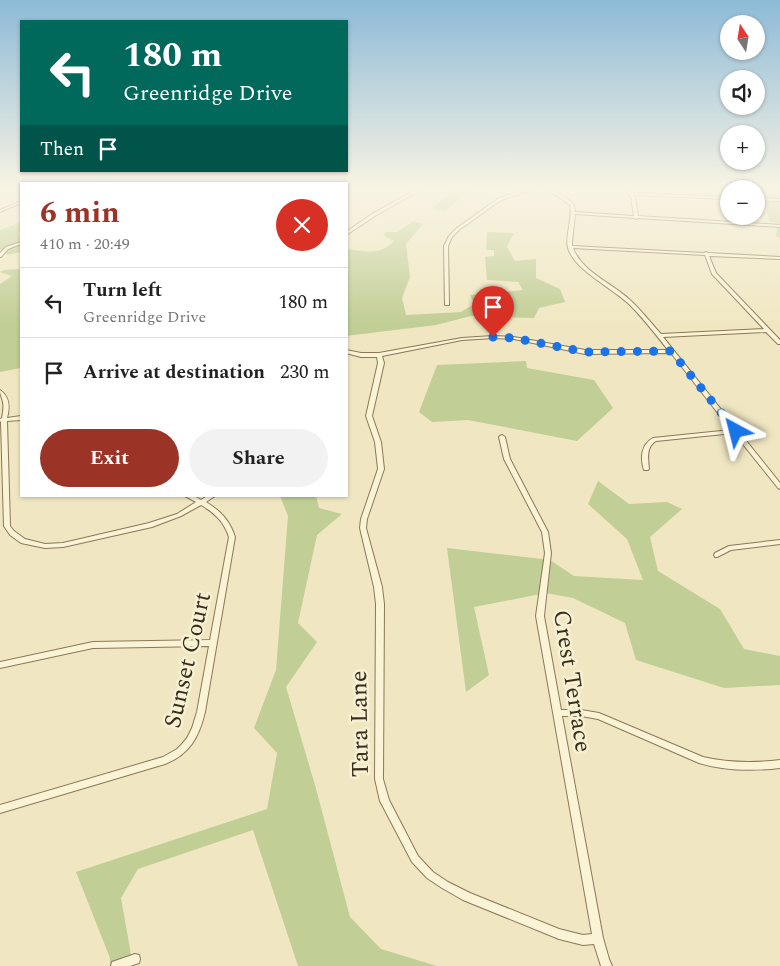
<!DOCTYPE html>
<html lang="en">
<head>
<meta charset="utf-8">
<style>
	:root { --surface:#fff; --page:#f2f2f2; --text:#222; --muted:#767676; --line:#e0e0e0; --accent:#9b3326 }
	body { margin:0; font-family:Spectral,serif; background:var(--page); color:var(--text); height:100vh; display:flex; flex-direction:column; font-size:19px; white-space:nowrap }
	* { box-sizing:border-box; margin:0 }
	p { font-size:16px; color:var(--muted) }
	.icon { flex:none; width:28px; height:28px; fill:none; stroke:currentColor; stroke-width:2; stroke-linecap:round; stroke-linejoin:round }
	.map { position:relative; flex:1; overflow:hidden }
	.drawer { position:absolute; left:20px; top:182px; width:328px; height:315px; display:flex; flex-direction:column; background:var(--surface); border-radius:0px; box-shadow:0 1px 4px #0004 }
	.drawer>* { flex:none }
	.guide { position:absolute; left:20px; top:20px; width:328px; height:152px; border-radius:0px; box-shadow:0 1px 4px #0004; background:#00695c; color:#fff; overflow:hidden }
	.needle { width:32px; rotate:348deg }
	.fabs { position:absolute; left:720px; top:15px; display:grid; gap:10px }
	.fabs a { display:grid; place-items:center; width:45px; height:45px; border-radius:50%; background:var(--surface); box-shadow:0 1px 4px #0004; font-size:25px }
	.pin { position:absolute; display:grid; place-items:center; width:42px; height:42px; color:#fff; margin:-51px -21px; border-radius:50% 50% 50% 0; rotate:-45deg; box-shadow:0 0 5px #0007 }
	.pin .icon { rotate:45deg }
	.me { position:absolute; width:55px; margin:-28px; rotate:322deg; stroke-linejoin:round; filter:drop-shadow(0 0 4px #0008) }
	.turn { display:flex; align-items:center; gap:18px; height:105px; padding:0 20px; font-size:22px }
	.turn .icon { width:65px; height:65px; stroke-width:2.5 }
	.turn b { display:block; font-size:35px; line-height:42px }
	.then { display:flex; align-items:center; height:48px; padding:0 20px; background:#0003; gap:10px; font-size:19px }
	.round { display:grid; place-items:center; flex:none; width:52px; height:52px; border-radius:26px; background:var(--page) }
	.overview { display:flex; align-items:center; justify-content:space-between; height:85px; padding:0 20px }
	h1 { font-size:30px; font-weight:700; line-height:38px; color:var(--accent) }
	.cta { display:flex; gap:10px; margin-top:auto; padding:10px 20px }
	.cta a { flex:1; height:58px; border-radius:30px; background:var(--accent); color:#fff; font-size:20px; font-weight:700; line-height:58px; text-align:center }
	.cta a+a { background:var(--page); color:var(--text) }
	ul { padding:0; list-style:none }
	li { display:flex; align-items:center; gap:15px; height:70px; padding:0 20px; border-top:1px solid var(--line) }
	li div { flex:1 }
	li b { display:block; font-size:19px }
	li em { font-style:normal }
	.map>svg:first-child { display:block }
	.green { fill:#c1ce95 }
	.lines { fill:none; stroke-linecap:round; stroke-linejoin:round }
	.minor-casing { stroke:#8a7858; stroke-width:2 }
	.minor { fill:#faf3d5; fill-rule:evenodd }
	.route { stroke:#1a73e8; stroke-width:9; stroke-dasharray:0 16.2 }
	.labels { text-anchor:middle; stroke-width:5; stroke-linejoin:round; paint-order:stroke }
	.near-street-label { font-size:24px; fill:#392e1d; stroke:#f7f0d2 }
</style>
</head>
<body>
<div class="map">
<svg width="780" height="966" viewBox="0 0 780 966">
	<rect width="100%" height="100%" fill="#f0e7c2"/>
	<path class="green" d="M454,188h36l-22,3 -23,20 -13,-2z
		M753,188h27v50l-4,-2 2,-13 -9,-2c-3,-16 -3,-24 -16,-33z
		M414,221l9,3 -17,20 4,33 -8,21 4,17 55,-3 13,-8 -4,-9 53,-5 -5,-8 -31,-2 -2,-23 9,-1v-6h-8l1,-18 27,1 -7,14 8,14 21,-2v19l24,11 5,13 -26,6 -5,10 -63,-2 -35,9 -90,11v-87c19,2 35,7 48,-8l-11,-6 3,-3h11z
		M21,222v9l-3,1 3,7v13l-14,3 -2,-6 -5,1v-20z
		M20,269l1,99 -21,4v-88l12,-8 -12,-4 4,-2z
		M526,361l1,7 67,12 19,28 -36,33 -109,-21 -36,2 -13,-10 18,-47z
		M598,481l31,23 38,-2 15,7 -32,28 8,34 62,38 24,40 36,7v29l-56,3 -88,-28 -11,-37 -52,-25 -27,-5 -72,14 15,68 -23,17 -19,-144 103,12 24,16 69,4 -16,-41 -39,-35z
		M280,496h36l3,12 23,6 -25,21 -19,88 19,19 -31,45 29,98 35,132 31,32 56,17h-139l-45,-136 -115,39 -17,29 12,68h-23v-8l-34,-86 191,-63 10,-56 -23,-25 22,-58 12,-154z"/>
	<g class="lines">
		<defs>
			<path id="minor" d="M419,188h5l-49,28 -29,19v-3l26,-18z
				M531,188h7l-37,12 -42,30 -7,7 -4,9 1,58v1h-4l-1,-59 5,-10 8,-8 42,-30z
				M541,188c9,0 26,9 32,16 2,2 2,5 2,8l59,4 -3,-19 -8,-9h4l4,5 98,4v2l-96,-4 2,2 3,19 142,9v2l-142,-9 -2,1 -2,-1 -59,-4 -3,28v4l132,7 2,-1 2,1 72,4v2l-71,-3 7,17 64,67v4h-2l-12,-12 -103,5 117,146v6l-2,-1 -44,-55 -78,8c-10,6 -8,17 -7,28l-1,1h-4c-4,-12 -3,-25 9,-32l78,-8 -60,-77 -86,1 -71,-15 -21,-1 -31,2 -80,16 2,7 -12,53 9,26 3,27 -17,50 -1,9 16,59 2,17 -1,175 6,21 29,56 15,16 15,10 22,11 89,36 24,6 9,-1 -56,-318 9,-63 -3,-21 -38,-73 -5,-22 1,-1 2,-1 3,2 5,22 38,73 3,21 -7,63 17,94h20l18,3 104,44c26,6 51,6 77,3v8c-27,3 -55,3 -81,-5l-101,-44 -17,-3h-19l41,222 6,21 3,7h-11l-7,-22 -11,1 -24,-6 -96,-39 -21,-12 -15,-10 -15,-16 -32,-61 -5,-22 1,-175 -2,-17 -14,-59 1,-9 17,-50 -3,-27 -9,-26 12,-53 -1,-6h-16l-15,-4v-3l15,3h18l83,-15 31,-2 21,1 71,13h83c-12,-15 -24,-31 -38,-45 -16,-16 -56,-35 -62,-57 -3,-14 5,-28 2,-43l-11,-8zM573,248l132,7 7,19 52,55 -103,5c-10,-11 -20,-24 -31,-34 -18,-17 -48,-28 -57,-52z
				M756,198l24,1v2l-24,-1z
				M21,201v2l-21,9v-2z
				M21,242v2l-13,5 -7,8h-1v-4l6,-6z
				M0,390c10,7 10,17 7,28l14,-2v4l-14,1 3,105 4,5 11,8 20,5 18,-1 86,-20 28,-9 19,-12 -11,-6h9l7,4 6,-4h8l-9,6c15,9 24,19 29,35l-30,175c-6,25 -15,42 -40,52l-165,49v-8l163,-48 14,-8 5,-5 5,-6 5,-10 5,-16 12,-66 -116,2 -93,20v-6l93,-20 117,-2 19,-103c-5,-15 -14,-24 -28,-32l-20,11 -29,11 -89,20 -18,1 -24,-5 -11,-8 -6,-9 -3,-104 -1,-1v-2l2,-1c1,-5 2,-11 1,-16 -1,-5 -3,-7 -3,-12z
				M780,540v4l-49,6 -14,7h-2l-1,-2 1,-2 14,-7z
				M135,954l4,1 1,4 -1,4 -9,3h-19l1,-4z"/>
		</defs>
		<use href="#minor" class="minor-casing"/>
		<use href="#minor" class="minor"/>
	</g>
	<linearGradient id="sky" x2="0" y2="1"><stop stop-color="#8dbad7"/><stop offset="0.58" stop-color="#f8f4e4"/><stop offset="1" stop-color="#f8f4e4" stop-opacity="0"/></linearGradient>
	<rect width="780" height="324" fill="url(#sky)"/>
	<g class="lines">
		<path class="route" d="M493,337l21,1 71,14 86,-1 65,80"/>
	</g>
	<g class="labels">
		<g class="near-street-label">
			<text transform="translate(187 660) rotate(-77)" y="8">Sunset Court</text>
			<text transform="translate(573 681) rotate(81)" y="8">Crest Terrace</text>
			<text transform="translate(359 724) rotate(-91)" y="8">Tara Lane</text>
		</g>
	</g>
</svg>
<div class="fabs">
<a><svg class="needle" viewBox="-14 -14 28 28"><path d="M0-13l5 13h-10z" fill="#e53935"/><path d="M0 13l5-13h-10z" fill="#767676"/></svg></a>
<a><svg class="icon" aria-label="sound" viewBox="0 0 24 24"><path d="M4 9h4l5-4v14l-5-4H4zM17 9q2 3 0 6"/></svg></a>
<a>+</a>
<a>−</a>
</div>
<div class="pin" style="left:493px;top:337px;background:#d93025"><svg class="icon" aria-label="arrive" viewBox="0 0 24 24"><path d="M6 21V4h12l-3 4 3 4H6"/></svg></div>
<svg class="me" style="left:736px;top:431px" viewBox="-20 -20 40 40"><path d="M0-17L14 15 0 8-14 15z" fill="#1a73e8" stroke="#fff" stroke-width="4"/></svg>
<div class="guide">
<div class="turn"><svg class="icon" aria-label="left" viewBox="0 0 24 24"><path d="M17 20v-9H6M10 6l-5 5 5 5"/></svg><div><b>180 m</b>Greenridge Drive</div></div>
<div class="then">Then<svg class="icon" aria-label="arrive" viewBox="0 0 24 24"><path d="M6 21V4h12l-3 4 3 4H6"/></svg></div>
</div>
<section class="drawer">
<div class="overview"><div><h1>6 min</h1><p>410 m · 20:49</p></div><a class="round" style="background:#d93025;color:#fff"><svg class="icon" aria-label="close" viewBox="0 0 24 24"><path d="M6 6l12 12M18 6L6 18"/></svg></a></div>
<ul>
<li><svg class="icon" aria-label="left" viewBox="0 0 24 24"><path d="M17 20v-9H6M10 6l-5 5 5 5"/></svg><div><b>Turn left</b><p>Greenridge Drive</p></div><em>180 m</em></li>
<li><svg class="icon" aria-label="arrive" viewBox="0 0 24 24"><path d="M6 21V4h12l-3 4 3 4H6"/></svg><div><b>Arrive at destination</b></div><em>230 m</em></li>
</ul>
<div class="cta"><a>Exit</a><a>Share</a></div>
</section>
</div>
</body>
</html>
